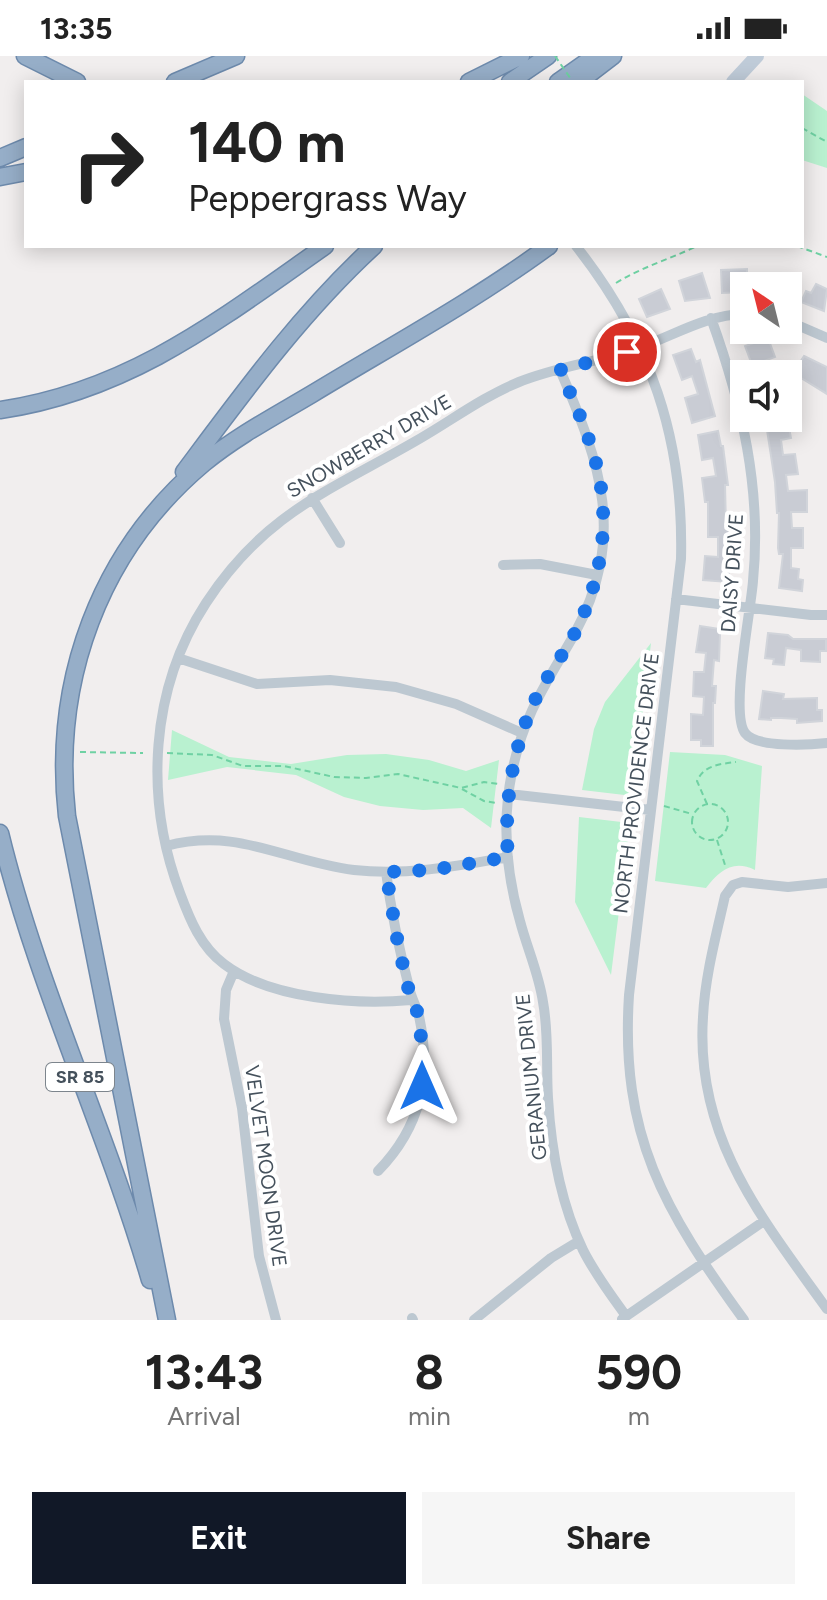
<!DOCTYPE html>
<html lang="en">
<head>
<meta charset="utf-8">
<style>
	:root { --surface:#fff; --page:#f6f6f6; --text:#222; --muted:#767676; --accent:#111827 }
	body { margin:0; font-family:Figtree,sans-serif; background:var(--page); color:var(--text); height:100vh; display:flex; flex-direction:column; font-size:30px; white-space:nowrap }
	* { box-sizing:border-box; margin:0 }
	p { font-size:26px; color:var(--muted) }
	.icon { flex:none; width:44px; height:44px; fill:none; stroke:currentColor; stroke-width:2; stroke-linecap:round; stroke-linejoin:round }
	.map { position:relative; height:1264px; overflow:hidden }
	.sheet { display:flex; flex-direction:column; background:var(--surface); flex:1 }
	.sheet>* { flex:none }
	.top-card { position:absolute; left:24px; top:24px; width:780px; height:168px; border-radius:0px; box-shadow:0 4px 20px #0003; background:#fff; color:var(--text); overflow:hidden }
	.needle { width:52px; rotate:325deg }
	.fabs { position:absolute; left:730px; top:216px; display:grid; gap:16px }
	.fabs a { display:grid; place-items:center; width:72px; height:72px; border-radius:0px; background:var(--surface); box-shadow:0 4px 20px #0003; font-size:40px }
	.pin { position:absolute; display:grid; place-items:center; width:68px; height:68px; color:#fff; margin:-34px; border:4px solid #fff; border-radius:50%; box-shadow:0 2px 8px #0007 }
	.me { position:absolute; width:88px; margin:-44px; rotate:0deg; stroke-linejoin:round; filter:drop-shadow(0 0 6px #0008) }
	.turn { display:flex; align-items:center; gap:28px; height:168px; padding:0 32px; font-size:36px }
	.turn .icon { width:104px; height:104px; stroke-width:2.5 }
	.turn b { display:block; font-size:56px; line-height:68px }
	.eta { display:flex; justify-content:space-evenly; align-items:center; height:136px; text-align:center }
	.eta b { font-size:48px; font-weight:700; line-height:56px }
	.action { display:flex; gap:16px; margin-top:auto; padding:16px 32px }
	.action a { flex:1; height:92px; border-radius:0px; background:var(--accent); color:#fff; font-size:32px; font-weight:700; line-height:92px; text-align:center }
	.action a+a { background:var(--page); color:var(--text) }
	.status { display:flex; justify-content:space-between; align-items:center; height:56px; padding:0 40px; background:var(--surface); direction:ltr }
	.status svg { height:22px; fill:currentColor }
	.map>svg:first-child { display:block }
	.green { fill:#b9f1d0 }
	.building { fill:#c9ccd4; stroke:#d1d4da; stroke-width:2 }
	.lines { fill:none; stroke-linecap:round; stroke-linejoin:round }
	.trunk-casing { stroke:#6d8aac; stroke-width:19 }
	.path { stroke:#6fd1a3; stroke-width:2; stroke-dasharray:6 4; stroke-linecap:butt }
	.minor { stroke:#bdc8d1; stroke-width:10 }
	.secondary { stroke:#bfcbd8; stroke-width:14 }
	.trunk { stroke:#96aec8; stroke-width:16 }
	.path-bridge { stroke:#6fd1a3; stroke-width:2; stroke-dasharray:6 4; stroke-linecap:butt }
	.route { stroke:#1a73e8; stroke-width:14; stroke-dasharray:0 25.2 }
	.labels { text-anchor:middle; stroke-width:8; stroke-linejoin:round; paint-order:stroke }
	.shield { fill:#fff; stroke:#7d858d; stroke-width:2 }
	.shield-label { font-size:18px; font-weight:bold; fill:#45515c }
	.street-label { font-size:20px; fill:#45515c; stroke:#fff }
</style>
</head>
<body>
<div class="status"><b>13:35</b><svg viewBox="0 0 49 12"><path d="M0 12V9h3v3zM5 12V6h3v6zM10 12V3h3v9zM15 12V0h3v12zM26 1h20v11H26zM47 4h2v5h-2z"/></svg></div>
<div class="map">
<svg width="827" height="1264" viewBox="0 0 827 1264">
	<rect width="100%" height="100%" fill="#f1eeee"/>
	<path class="green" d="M802,38l25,17v57l-25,-8z
		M651,587l-18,153 -51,-6 12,-61 11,-27z
		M172,674l57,27 62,7 56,-9 39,-1 43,6 37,11 33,-11 -8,68 -28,-20 -40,2 -43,-4 -36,-9 -48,-22 -69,-8 -59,13z
		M670,696l55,3 37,11 -7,104c-22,-11 -36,1 -49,18l-51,-7z
		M579,761l51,6 -19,152 -36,-73z"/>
	<path class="building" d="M747,213v17h-3v6l-22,1 -1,-23z
		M702,217l8,25 -25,3 -6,-20z
		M816,228l11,5 -3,22 -23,-9 5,-11 5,2z
		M661,233l9,20 -23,8 -8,-18z
		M768,282l7,19 -11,4 2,5 -12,4 -9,-24z
		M691,293l5,13 4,-2 15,56 -23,7 -7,-25 13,-4 -6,-18 -10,4 -9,-25z
		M804,300l23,11v27l-34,-21z
		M767,362h20l4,20 -10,2 2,15 12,-1 3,20 -12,1 2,16 19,-1v22h-16l1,16h11v20h-12v20l8,1 -1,10 5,1 -1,11 -23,-3 4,-34h-4l-1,-6 1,-35h-2l-2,-31 -8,-52h3z
		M718,375l3,15h2l5,39h-3l1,41h4l-4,46h3l-1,10 -25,-2 2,-24 13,1v-20h-10v-35h-3l-3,-24 14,-2 -3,-18 -11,2 -4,-25z
		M700,570l20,3v5l-1,27 -5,-1 -2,26h4l-1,17h-2v43h-12v-6h-10v-26l12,1 1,-18 -11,-1 1,-24h10l2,-19 -10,-1z
		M768,577l20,2 5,4h33v12h-6v11l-19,-1v-11l-15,-2 -2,17 -11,-1 1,-5 -9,-1z
		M763,635l21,3 -1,5 34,-1v12h5v11l-25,2v-4l-16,-1h-10v2l-12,-1z"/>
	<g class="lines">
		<defs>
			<path id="trunk" d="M25,0l52,26
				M175,26l61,-26
				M469,26l52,-26
				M510,26l38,-26
				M558,26l37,-26
				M579,26l34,-26
				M0,102l26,-11
				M0,121l26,-5
				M0,354c130,-19 221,-91 325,-164
				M184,416c59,-79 117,-159 190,-226
				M0,777c37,153 106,296 150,447
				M167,1264l-100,-504c-15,-135 32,-265 137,-353 33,-27 71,-47 108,-69 79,-48 162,-93 237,-148"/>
		</defs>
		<use href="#trunk" class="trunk-casing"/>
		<path class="path" d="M802,72l25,14
			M797,190l30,11
			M616,227c26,-16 54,-24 81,-37
			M80,696l63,1
			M167,697l45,2 31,11h41l50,11 32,1 32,-4 63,14 23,-6 15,2
			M462,733l22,12 12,2
			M707,748l-10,-23c7,-16 23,-17 39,-19
			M692 766a18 18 0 1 1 36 0a18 18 0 1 1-36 0Z
			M664,750l28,8
			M717,784l8,25"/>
		<path class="minor" d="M576,190c75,95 108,193 105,313l-52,436c-9,141 35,215 115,325
			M711,262c31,86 51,171 42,263 -2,29 -23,131 -8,152 11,15 64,12 82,10
			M788,265l39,17
			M560,314c41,94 67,167 14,265 -28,49 -50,79 -62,137 -10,49 -6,100 8,149 7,27 19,53 23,81 6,32 3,64 5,96 3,51 13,106 35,152 12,24 28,45 43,66
			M312,442l28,45
			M503,509l37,-1 57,11
			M676,543l135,16h16
			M178,602l79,26 73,-4 66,7 60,17 66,29
			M509,738l142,16
			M166,790c73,-19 117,15 188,24 52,6 103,-4 154,-13
			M827,827l-39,4 -46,-5 -9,3 -8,11c-9,40 -20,80 -22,121 -8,120 58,200 124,292
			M234,915l-8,19 -2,29 18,89 17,148 17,64
			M411,944c-55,5 -141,-1 -187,-36 -23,-17 -34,-44 -44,-71 -36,-95 -30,-204 26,-290 58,-89 121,-111 208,-161 34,-19 68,-45 105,-60 37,-15 78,-20 116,-33 37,-12 69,-34 109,-35
			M378,1115c43,-44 54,-95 41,-155 -2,-9 -8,-18 -10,-29 -10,-38 -18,-76 -23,-115
			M412,1262l1,2
			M622,1263l142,-98
			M474,1264l77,-62 28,-17"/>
		<path class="secondary" d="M733,26l24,-26"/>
		<use href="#trunk" class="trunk"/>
		<path class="path-bridge" d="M555,0l18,26"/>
	</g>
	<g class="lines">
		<path class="route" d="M422,1030l1,-25 -4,-46 -8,-15 -13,-56 -12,-72 46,-2 76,-13c-4,-53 4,-106 26,-155 10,-21 23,-39 35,-58 23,-41 36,-87 34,-135 -2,-50 -23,-94 -43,-139l67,-18"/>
	</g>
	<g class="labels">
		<rect class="shield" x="46" y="1007" width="68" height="28" rx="6"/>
		<g class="shield-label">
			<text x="80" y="1027">SR 85</text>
		</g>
		<g class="street-label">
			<text transform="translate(369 390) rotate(-30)" y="7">SNOWBERRY DRIVE</text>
			<text transform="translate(732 517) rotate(-86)" y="7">DAISY DRIVE</text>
			<text transform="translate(636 727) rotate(-83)" y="7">NORTH PROVIDENCE DRIVE</text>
			<text transform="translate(531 1021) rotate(-96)" y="7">GERANIUM DRIVE</text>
			<text transform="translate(266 1110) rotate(82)" y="7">VELVET MOON DRIVE</text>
		</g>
	</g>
</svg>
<div class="fabs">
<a><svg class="needle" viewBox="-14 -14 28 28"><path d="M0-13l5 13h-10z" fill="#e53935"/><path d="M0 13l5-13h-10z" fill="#767676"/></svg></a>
<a><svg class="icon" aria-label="sound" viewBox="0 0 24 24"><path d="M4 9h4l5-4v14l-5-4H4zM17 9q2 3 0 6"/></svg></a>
</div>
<div class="pin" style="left:627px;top:296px;background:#d93025"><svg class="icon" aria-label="arrive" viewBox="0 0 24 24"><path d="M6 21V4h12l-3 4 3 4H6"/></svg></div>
<svg class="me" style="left:422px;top:1030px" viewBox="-20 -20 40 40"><path d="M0-17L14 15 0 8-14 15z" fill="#1a73e8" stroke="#fff" stroke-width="4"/></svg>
<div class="top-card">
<div class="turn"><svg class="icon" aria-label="right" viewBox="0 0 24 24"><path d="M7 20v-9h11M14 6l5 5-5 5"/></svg><div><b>140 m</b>Peppergrass Way</div></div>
</div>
</div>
<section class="sheet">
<div class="eta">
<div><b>13:43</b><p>Arrival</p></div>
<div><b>8</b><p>min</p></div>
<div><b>590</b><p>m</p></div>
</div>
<div class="action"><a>Exit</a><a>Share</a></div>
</section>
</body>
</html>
